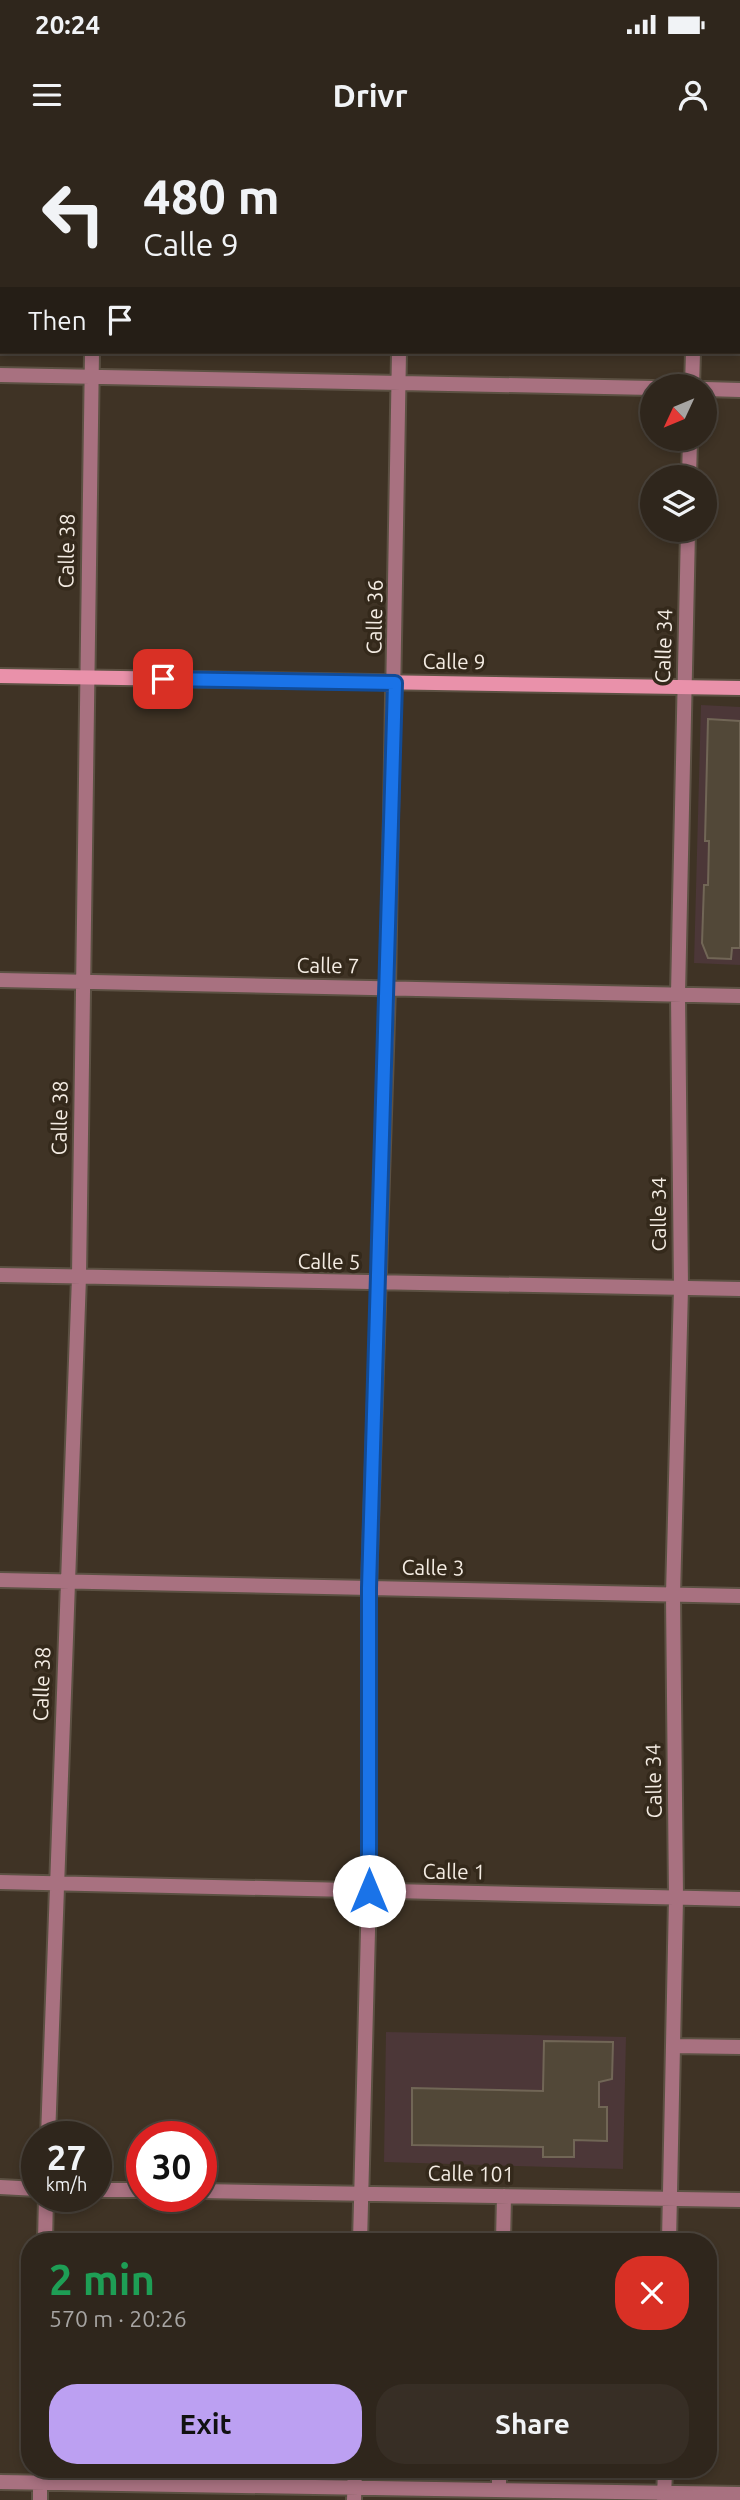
<!DOCTYPE html>
<html lang="en">
<head>
<meta charset="utf-8">
<style>
	:root { --surface:#2f261c; --page:#372e25; --text:#f1f3f6; --muted:#a7a5a3; --line:#4a433b; --accent:#bca0f2 }
	body { margin:0; font-family:Ubuntu,sans-serif; background:var(--page); color:var(--text); height:100vh; display:flex; flex-direction:column; font-size:26px; white-space:nowrap }
	* { box-sizing:border-box; margin:0 }
	p { font-size:23px; color:var(--muted) }
	.icon { flex:none; width:38px; height:38px; fill:none; stroke:currentColor; stroke-width:2; stroke-linecap:round; stroke-linejoin:round }
	.map { position:relative; flex:1; overflow:hidden }
	.side { position:absolute; left:21px; top:2093px; width:696px; height:245px; display:flex; flex-direction:column; background:var(--surface); border-radius:28px; box-shadow:0 4px 10px #0003,0 0 0 2px var(--line) }
	.side>* { flex:none }
	.banner { position:absolute; left:0px; top:0px; width:740px; height:214px; box-shadow:0 4px 10px #0003,0 0 0 2px var(--line); background:#2f261c; color:var(--text); overflow:hidden }
	.needle { width:46px; rotate:226deg }
	.fabs { position:absolute; left:640px; top:234px; display:grid; gap:14px }
	.fabs a { display:grid; place-items:center; width:77px; height:77px; border-radius:50%; background:var(--surface); box-shadow:0 4px 10px #0003,0 0 0 2px var(--line); font-size:35px }
	.speed { position:absolute; left:21px; top:1981px; display:flex; gap:14px; font-size:35px; font-weight:700; text-align:center }
	.speed>* { display:grid; place-content:center; width:91px; height:91px; border-radius:50%; background:var(--surface); box-shadow:0 4px 10px #0003,0 0 0 2px var(--line); line-height:1 }
	.speed small { font-size:18px; font-weight:400 }
	.speed .limit { border:10px solid #d22; background:#fff; color:#111 }
	.pin { position:absolute; display:grid; place-items:center; width:60px; height:60px; color:#fff; margin:-30px; border-radius:14px; box-shadow:0 4px 10px #0006 }
	.me { position:absolute; width:77px; margin:-38px; rotate:0deg; stroke-linejoin:round; filter:drop-shadow(0 0 5px #0008) }
	.turn { display:flex; align-items:center; gap:24px; height:147px; padding:0 28px; font-size:32px }
	.turn .icon { width:91px; height:91px; stroke-width:2.5 }
	.turn b { display:block; font-size:49px; line-height:60px }
	.then { display:flex; align-items:center; height:66px; padding:0 28px; background:#0003; gap:14px; font-size:26px }
	.round { display:grid; place-items:center; flex:none; width:74px; height:74px; border-radius:28px; background:var(--page) }
	.overview { display:flex; align-items:center; justify-content:space-between; height:119px; padding:0 28px }
	h1 { font-size:42px; font-weight:600; line-height:52px; color:#1e9e55 }
	.primary-button { display:flex; gap:14px; margin-top:auto; padding:14px 28px }
	.primary-button a { flex:1; height:80px; border-radius:28px; background:var(--accent); color:#111; font-size:28px; font-weight:600; line-height:80px; text-align:center }
	.primary-button a+a { background:var(--page); color:var(--text) }
	.status { display:flex; justify-content:space-between; align-items:center; height:49px; padding:0 35px; background:var(--surface); direction:ltr }
	.status svg { height:19px; fill:currentColor }
	header { display:flex; justify-content:space-between; align-items:center; height:91px; padding:0 28px; background:var(--surface); font-size:32px; font-weight:600 }
	.map>svg:first-child { display:block }
	.education { fill:#4c3738 }
	.building { fill:#524838; stroke:#716656; stroke-width:2 }
	.lines { fill:none; stroke-linecap:round; stroke-linejoin:round }
	.street-casing { stroke:#5c5143; stroke-width:18 }
	.secondary-casing { stroke:#5c5143; stroke-width:18 }
	.street { stroke:#a87180; stroke-width:14 }
	.secondary { stroke:#e991aa; stroke-width:14 }
	.route-casing { stroke:#114b97; stroke-width:18 }
	.route { stroke:#1a73e8; stroke-width:12 }
	.labels { text-anchor:middle; stroke-width:7; stroke-linejoin:round; paint-order:stroke }
	.street-label { font-size:21px; fill:#f4ece3; stroke:#34291b }
</style>
</head>
<body>
<div class="status"><b>20:24</b><svg viewBox="0 0 49 12"><path d="M0 12V9h3v3zM5 12V6h3v6zM10 12V3h3v9zM15 12V0h3v12zM26 1h20v11H26zM47 4h2v5h-2z"/></svg></div>
<header><svg class="icon" aria-label="menu" viewBox="0 0 24 24"><path d="M4 6h16M4 12h16M4 18h16"/></svg>Drivr<svg class="icon" aria-label="person" viewBox="0 0 24 24"><circle cx="12" cy="8" r="4"/><path d="M4 21q1-7 8-7t8 7"/></svg></header>
<div class="map">
<svg width="740" height="2360" viewBox="0 0 740 2360">
	<rect width="100%" height="100%" fill="#3f3325"/>
	<path class="education" d="M701,565l39,2v258l-46,-2z
		M386,1892l240,5 -3,132 -239,-7z"/>
	<path class="building" d="M708,579l32,2v227h-8l-1,11 -23,-1 -6,-15 2,-58h4l1,-44h-4z
		M544,1901l69,1 -1,37 -13,3v25h8v34l-33,-1v17h-31v-10l-131,-2v-57l131,3z"/>
	<g class="lines">
		<defs>
			<path id="street" d="M97,2v-2
				M403,2v-2
				M700,2v-2
				M0,235l653,13
				M692,247l1,-35
				M705,249l35,1
				M689,338l1,-39
				M0,840l740,16
				M0,1135l740,14
				M0,1440l740,16
				M0,1742l740,17
				M673,1906l67,1
				M48,1997l31,-860 13,-925
				M0,2047l37,2
				M96,2050h46
				M201,2051l539,9
				M45,2102l1,-46
				M360,2102l9,-351v-303l19,-600 11,-636
				M503,2102l1,-46
				M669,2102l7,-344 -3,-303 8,-307 -3,-294 10,-464
				M0,2342l740,12
				M499,2349v-20
				M664,2359l1,-30
				M40,2360v-31
				M354,2360l1,-31"/>
			<path id="secondary" d="M0,536l740,12"/>
		</defs>
		<use href="#street" class="street-casing"/>
		<use href="#secondary" class="secondary-casing"/>
		<use href="#street" class="street"/>
		<use href="#secondary" class="secondary"/>
	</g>
	<g class="lines">
		<defs>
			<path id="route" d="M163,539l232,4 -26,905v303"/>
		</defs>
		<use href="#route" class="route-casing"/>
		<use href="#route" class="route"/>
	</g>
	<g class="labels">
		<g class="street-label">
			<text transform="translate(67 411) rotate(-89)" y="7">Calle 38</text>
			<text transform="translate(375 477) rotate(-89)" y="7">Calle 36</text>
			<text transform="translate(664 506) rotate(-88)" y="7">Calle 34</text>
			<text transform="translate(454 522) rotate(1)" y="7">Calle 9</text>
			<text transform="translate(328 826) rotate(1)" y="7">Calle 7</text>
			<text transform="translate(60 978) rotate(-89)" y="7">Calle 38</text>
			<text transform="translate(659 1074) rotate(-90)" y="7">Calle 34</text>
			<text transform="translate(329 1122) rotate(1)" y="7">Calle 5</text>
			<text transform="translate(433 1428) rotate(1)" y="7">Calle 3</text>
			<text transform="translate(42 1544) rotate(-88)" y="7">Calle 38</text>
			<text transform="translate(654 1641) rotate(-91)" y="7">Calle 34</text>
			<text transform="translate(454 1732) rotate(1)" y="7">Calle 1</text>
			<text transform="translate(471 2034) rotate(1)" y="7">Calle 101</text>
		</g>
	</g>
</svg>
<div class="fabs">
<a><svg class="needle" viewBox="-14 -14 28 28"><path d="M0-13l5 13h-10z" fill="#e53935"/><path d="M0 13l5-13h-10z" fill="#a7a5a3"/></svg></a>
<a><svg class="icon" aria-label="layers" viewBox="0 0 24 24"><path d="M12 4l9 5-9 5-9-5zM3 14l9 5 9-5"/></svg></a>
</div>
<div class="speed"><div>27<small>km/h</small></div><div class="limit">30</div></div>
<div class="pin" style="left:163px;top:539px;background:#d93025"><svg class="icon" aria-label="arrive" viewBox="0 0 24 24"><path d="M6 21V4h12l-3 4 3 4H6"/></svg></div>
<svg class="me" style="left:369px;top:1751px" viewBox="-20 -20 40 40"><circle r="19" fill="#fff"/><path d="M0-13L10 11 0 6-10 11z" fill="#1a73e8"/></svg>
<div class="banner">
<div class="turn"><svg class="icon" aria-label="left" viewBox="0 0 24 24"><path d="M17 20v-9H6M10 6l-5 5 5 5"/></svg><div><b>480 m</b>Calle 9</div></div>
<div class="then">Then<svg class="icon" aria-label="arrive" viewBox="0 0 24 24"><path d="M6 21V4h12l-3 4 3 4H6"/></svg></div>
</div>
<section class="side">
<div class="overview"><div><h1>2 min</h1><p>570 m · 20:26</p></div><a class="round" style="background:#d93025;color:#fff"><svg class="icon" aria-label="close" viewBox="0 0 24 24"><path d="M6 6l12 12M18 6L6 18"/></svg></a></div>
<div class="primary-button"><a>Exit</a><a>Share</a></div>
</section>
</div>
</body>
</html>
